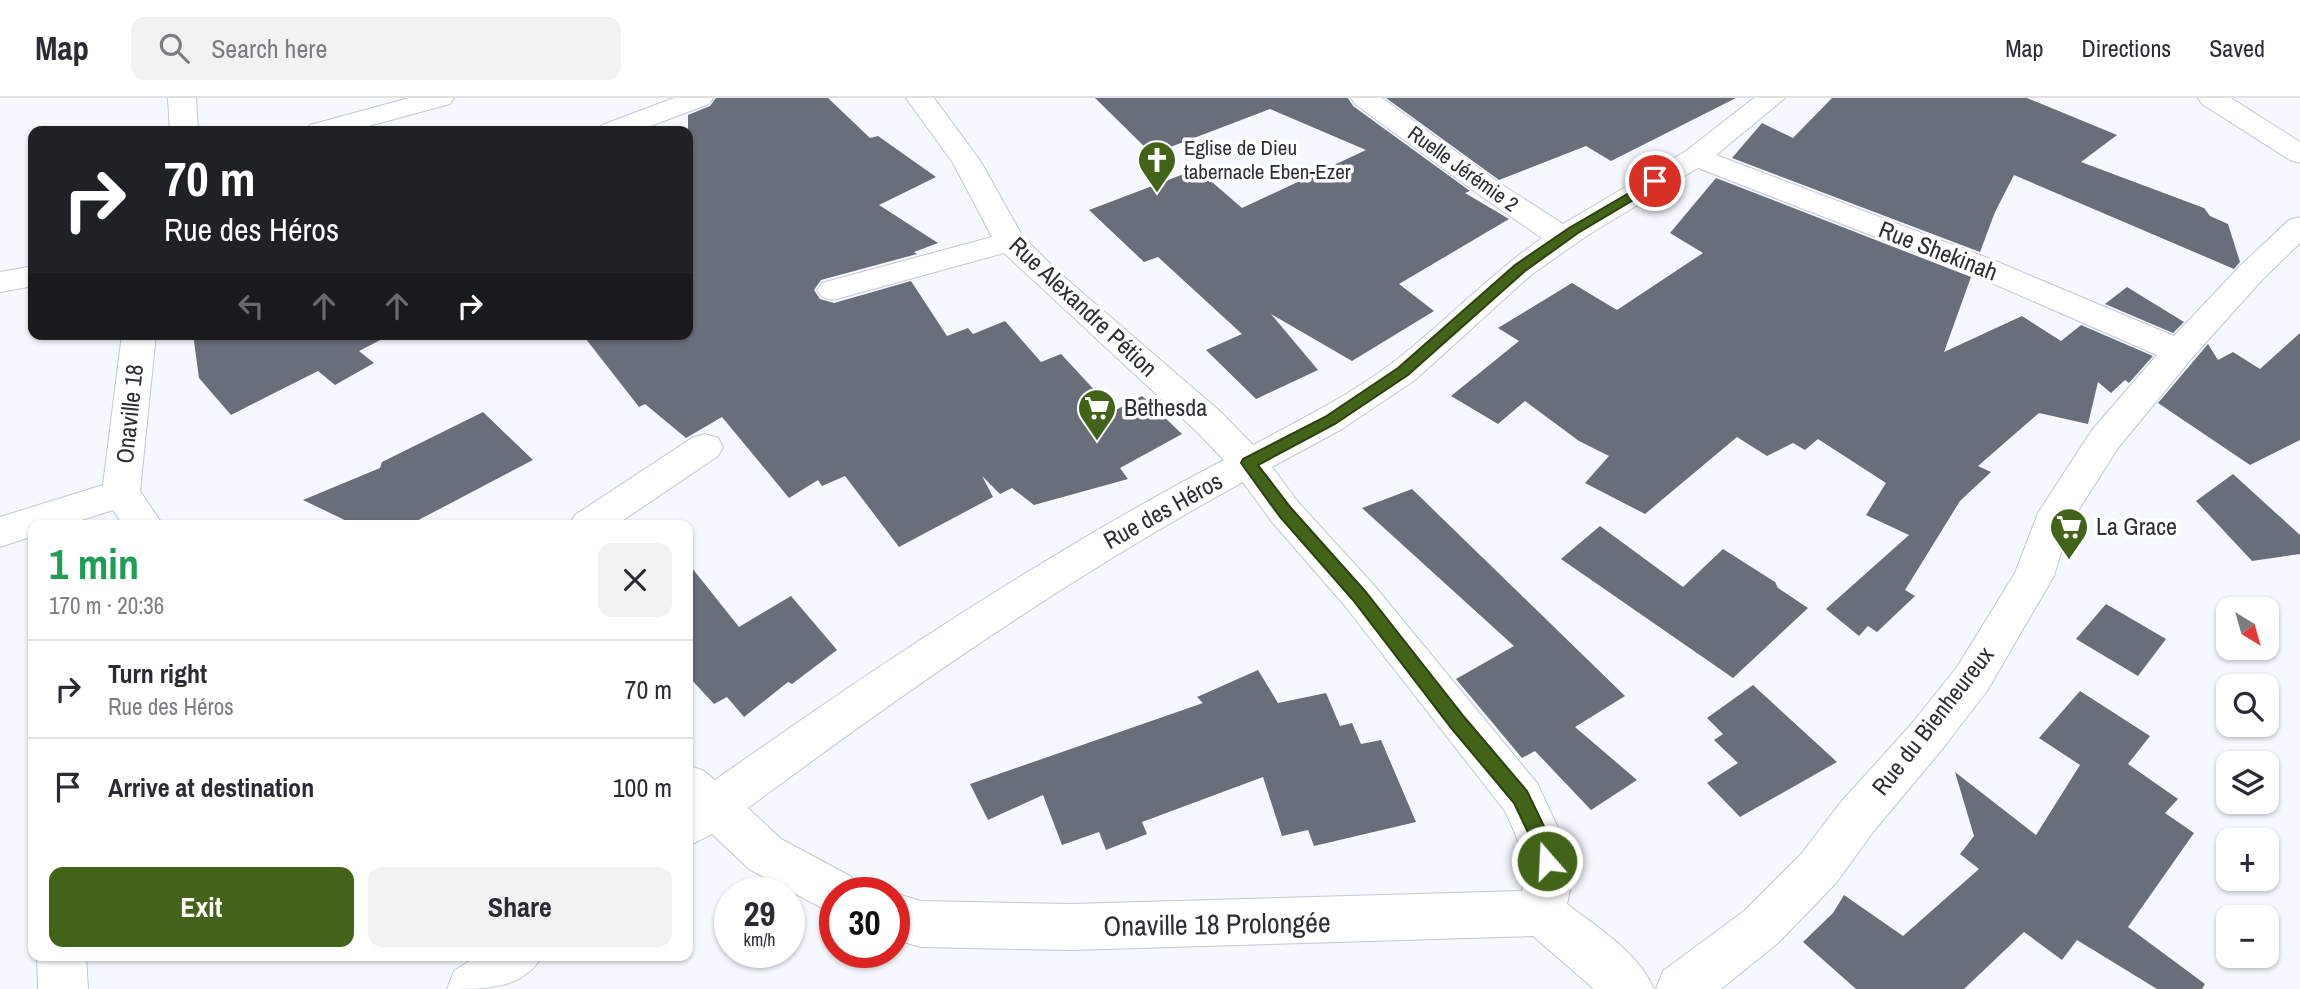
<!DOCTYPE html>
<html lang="en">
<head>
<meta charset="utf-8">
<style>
	:root { --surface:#fff; --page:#f2f2f3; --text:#2b2b33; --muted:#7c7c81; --line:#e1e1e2; --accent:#436319 }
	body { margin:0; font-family:"Archivo Narrow",sans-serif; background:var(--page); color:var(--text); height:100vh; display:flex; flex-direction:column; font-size:26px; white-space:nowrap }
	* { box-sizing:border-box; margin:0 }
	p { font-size:23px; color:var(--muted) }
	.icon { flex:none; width:38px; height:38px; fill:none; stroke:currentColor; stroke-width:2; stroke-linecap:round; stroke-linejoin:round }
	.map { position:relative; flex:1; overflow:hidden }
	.details { position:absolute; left:28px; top:422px; width:665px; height:441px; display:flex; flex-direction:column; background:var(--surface); border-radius:14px; box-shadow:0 2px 5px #0004 }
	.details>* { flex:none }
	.guide { position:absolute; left:28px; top:28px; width:665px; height:214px; border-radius:14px; box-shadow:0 2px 5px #0004; background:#202124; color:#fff; overflow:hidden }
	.needle { width:46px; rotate:143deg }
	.buttons { position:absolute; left:2216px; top:499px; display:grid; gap:14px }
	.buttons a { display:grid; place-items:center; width:63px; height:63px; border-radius:14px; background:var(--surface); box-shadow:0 2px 5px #0004; font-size:35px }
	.speed { position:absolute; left:714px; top:779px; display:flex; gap:14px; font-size:35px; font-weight:700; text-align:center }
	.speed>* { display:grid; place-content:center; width:91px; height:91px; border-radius:50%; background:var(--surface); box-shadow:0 2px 5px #0004; line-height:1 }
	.speed small { font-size:18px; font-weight:400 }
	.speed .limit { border:10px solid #d22; background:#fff; color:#111 }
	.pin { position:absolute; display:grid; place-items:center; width:60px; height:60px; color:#fff; margin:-30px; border:4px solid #fff; border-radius:50%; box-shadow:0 2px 7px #0007 }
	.me { position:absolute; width:77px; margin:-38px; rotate:341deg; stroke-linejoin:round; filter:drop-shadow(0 0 5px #0008) }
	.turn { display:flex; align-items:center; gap:24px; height:147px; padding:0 21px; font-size:32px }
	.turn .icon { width:91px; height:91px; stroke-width:2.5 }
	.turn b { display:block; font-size:49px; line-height:60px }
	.lanes { display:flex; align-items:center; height:66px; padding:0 21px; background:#0003; justify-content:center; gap:35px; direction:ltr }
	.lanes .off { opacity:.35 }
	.round { display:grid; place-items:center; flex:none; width:74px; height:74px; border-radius:14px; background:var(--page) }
	.head { display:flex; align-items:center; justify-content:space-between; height:119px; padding:0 21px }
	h1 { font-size:42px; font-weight:800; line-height:52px; color:#1e9e55 }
	.cta { display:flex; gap:14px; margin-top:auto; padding:14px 21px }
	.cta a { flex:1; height:80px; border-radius:14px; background:var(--accent); color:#fff; font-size:28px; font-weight:800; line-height:80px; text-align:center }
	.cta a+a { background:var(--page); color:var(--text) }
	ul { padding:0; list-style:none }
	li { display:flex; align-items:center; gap:21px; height:98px; padding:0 21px; border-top:2px solid var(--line) }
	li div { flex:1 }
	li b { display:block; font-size:26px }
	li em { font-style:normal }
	header { display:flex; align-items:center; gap:42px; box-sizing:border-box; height:98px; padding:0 35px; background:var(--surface); border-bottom:2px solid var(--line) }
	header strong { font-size:33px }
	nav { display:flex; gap:38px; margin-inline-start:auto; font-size:24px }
	.search { width:490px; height:63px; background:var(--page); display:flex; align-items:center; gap:18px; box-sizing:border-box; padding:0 24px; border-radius:14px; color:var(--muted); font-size:26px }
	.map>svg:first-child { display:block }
	.building { fill:#696e7b }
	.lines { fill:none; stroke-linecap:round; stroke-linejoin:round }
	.minor-casing { stroke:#c1c7d5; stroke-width:2 }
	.minor { fill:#fff; fill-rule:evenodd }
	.route { fill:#436319; stroke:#2c4010; stroke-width:2 }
	.labels { text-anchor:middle; stroke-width:7; stroke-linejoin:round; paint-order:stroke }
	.far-poi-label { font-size:21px; fill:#2c2e34; stroke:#fff; text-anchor:start }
	.far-street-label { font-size:21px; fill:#2c2e34; stroke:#fff }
	.street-label { font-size:24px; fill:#2c2e34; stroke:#fff }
	.poi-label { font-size:24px; fill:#2c2e34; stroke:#fff; text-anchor:start }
	.near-street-label { font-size:28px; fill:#2c2e34; stroke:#fff }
</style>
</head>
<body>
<header>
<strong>Map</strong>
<div class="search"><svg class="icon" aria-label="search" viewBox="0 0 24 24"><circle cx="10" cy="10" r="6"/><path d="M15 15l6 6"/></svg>Search here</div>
<nav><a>Map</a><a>Directions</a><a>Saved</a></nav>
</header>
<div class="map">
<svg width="2300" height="891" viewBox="0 0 2300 891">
	<rect width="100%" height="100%" fill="#f5f8fe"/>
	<path class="building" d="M716,0h112l42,40 8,-2 58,41 -57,28 59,38 -24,9 3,2 -96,26 -7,10 6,9 14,4 77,-22 36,55 21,-8 5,6 32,-13 36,41 20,-8 53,57 28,-15 40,38 -62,34 8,11 -94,26 -22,-17 -12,6 -18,-18 11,21 -94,50 -54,-71 -23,10 -4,-6 -29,18 -67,-81 -36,21 -41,-34 -6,3 -57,-73h106v-219l22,-9z
		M1095,0h253l5,8 117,85 -5,2 44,26 -110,65 35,27 -82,50 -81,-47 47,56 -62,29 -50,-49 36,-16 -84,-77 -14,5 -55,-52 108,-41 45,39 124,-58 -96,-41 -118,45z
		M1386,0h350l-125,63 -25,-15 -87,34z
		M1832,0h195l90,37 -36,27 123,46 6,8 18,8 12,38 -6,7 -220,-94 -19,37 -15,40 -248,-94 30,-35 31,15z
		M1716,80l255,99 -27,75 78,-36 39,25 20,-16 72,31 -24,27 -4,-3 -14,13 -13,-11 -10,42 -49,-11 -61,53 13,6 -31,29 -55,89 10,6 -38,36 -9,-6 -9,10 -33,-27 83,-74 -43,-20 20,-32 -68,-44 -13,11 -12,-7 -26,13 -30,-19 -92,77 -60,-31 24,-27 -30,-15 -54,-40 -27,23 -47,-28 68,-55 -21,-13 74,-45 45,27 86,-57 -33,-20z
		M2127,189l57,35 -11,11 -68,-29z
		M2300,235v107l-50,25 -92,-62 50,-59 10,16 15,-8 27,17z
		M193,236h199l-33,17 15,12 -39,22 -17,-14 -87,44 -32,-37z
		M483,314l50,48 -124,65h-54l-52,-25 77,-32 2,-6z
		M2233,376l67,61v19l-48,7 -56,-60z
		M1412,391l213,207 -50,31 62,53 -46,30 -56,-59 -13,7 -66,-79 58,-33 -152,-138z
		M1600,428l83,61 40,-38 52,33 3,6 30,20 -75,70 -172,-119z
		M688,465l51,64 52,-31 46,54 -45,34 -4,-2 -44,35 -17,-20 -13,7 -26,-28z
		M2106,506l60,35 -28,37 -62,-37z
		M1258,572l20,33 48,-10 14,33 12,-3 9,21 20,-4 35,82 -102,24 -6,-16 -26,6 -19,-59 -121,45 5,12 -41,16 -7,-18 -37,13 -19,-50 -55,25 -18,-36 233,-81 -6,-6z
		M1753,587l84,77 -97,55 -33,-34 31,-20 -24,-23 9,-6 -16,-16z
		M2080,593l70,45 -22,28 50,35 -13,14 29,20 -66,94 77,57 -3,5h-45l-80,-49 -15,20 -38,-28 -60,57h-108l-53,-47 30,-29 11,-18 59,41 76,-67 -19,-15 14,-18 -19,-64 81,63 44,-70 -41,-27z"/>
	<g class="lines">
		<defs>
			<path id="minor" d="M168,0h28l2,33h-28z
				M409,0h45l-4,6 -100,27h-44l4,-6z
				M674,0h39l-4,6 -72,27h-39l4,-6z
				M906,0h28l47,64 42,75 40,39 159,137 31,32c47,-25 95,-49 138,-81 52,-40 97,-88 151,-126l-64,-44 -123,-90 -4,-6h31l116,84 65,42 123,-73 68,-53h31l-69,57 277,105 181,76 66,-70 49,-46 11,-3v26l-38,37 -71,79 -73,89 -49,77 -15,51 -67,115 -43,56 -71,85 -37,51 -58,60 -57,46h-65l7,-18 81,-60 58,-58 39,-51 73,-81 43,-54 58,-94 23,-60 54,-83 65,-75 -186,-81 -273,-106 -113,69 -54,38 -116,105 -73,49 -70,38 26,35 75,82 164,199 30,64 6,28 -6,29c31,24 71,48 87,85h-60l-61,-53 -462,14 -150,-3 -27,-8v-46l27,8 150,3 451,-13c7,-30 -5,-54 -17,-80l-160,-205 -73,-84 -29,-40c-174,95 -336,208 -495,326l33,31 71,38 7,15h-24v23l-86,-46 -37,-35 -24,12v-81l16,6 11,9c165,-116 331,-227 509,-320l-28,-29 -192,-178 -171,47 -11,-3 -5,-7 5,-7 170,-46 -39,-74z
				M2198,0h33l69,44v21l-10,-3 -88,-56z
				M33,168v20l-33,6v-20z
				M122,236h34l-16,157 23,34h-40l-10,-15 -47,15h-33v11l-33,11v-30l103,-32z
				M705,336l13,4 5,9 -5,9 -102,69h-47l6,-10 117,-77z
				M37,858h49l2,33h-50z
				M477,858h65c-19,33 -53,33 -95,33l7,-18z"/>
		</defs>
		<use href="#minor" class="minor-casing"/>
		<use href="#minor" class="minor"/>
	</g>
	<path class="route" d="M1655,80l6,3 -1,3 -82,49 -53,38 -117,104 -73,49 -77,41 33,43 74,83 100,127 62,73 27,56 2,14 -3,6 -6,3 -7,-3 -5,-20 -21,-44 -62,-74 -99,-129 -73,-83 -39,-54 2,-4 82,-42 73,-49 117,-103 54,-37z"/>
	<defs>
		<symbol id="church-pin" viewBox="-11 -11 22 30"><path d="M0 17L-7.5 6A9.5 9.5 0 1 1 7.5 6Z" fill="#436319" stroke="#fff"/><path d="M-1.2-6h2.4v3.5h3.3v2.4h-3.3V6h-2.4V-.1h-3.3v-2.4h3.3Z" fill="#fff"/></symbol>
		<symbol id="supermarket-pin" viewBox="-11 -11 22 30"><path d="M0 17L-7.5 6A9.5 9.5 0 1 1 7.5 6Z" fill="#436319" stroke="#fff"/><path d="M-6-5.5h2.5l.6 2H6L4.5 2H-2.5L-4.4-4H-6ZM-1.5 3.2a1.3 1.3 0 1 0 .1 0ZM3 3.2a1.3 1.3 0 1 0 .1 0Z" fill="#fff"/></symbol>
	</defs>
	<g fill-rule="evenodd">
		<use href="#church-pin" x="1135" y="40" width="44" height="60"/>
		<use href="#supermarket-pin" x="1075" y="288" width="44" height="60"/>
		<use href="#supermarket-pin" x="2047" y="407" width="44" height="60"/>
	</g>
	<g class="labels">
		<g class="far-poi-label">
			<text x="1184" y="57">Eglise de Dieu<tspan x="1184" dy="24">tabernacle Eben-Ezer</tspan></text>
		</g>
		<g class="far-street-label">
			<text transform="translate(1463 71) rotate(36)" y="7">Ruelle Jérémie 2</text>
		</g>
		<g class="street-label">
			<text transform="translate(1938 153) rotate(21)" y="8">Rue Shekinah</text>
			<text transform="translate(1083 209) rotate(43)" y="8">Rue Alexandre Pétion</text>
			<text transform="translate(130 316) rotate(-84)" y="8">Onaville 18</text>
			<text transform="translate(1163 413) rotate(-29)" y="8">Rue des Héros</text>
			<text transform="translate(1933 623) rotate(-52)" y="8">Rue du Bienheureux</text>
		</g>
		<g class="poi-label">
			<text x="1124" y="318">Bethesda</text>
			<text x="2096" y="437">La Grace</text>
		</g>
		<g class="near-street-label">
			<text transform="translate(1217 826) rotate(-1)" y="10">Onaville 18 Prolongée</text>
		</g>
	</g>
</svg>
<div class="buttons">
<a><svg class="needle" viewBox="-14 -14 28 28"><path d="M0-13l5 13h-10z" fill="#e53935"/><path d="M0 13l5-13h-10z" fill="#7c7c81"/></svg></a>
<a><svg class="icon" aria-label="search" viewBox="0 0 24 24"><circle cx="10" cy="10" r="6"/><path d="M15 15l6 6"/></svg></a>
<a><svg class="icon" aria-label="layers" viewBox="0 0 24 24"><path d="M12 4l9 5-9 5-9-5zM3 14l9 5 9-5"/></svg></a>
<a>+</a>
<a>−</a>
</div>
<div class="speed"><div>29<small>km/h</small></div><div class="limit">30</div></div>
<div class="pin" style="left:1655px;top:83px;background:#d93025"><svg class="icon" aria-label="arrive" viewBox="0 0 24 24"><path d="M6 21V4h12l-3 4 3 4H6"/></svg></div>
<svg class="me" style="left:1547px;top:763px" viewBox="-20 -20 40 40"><circle r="17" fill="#436319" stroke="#fff" stroke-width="3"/><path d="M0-11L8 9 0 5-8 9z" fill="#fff"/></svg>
<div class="guide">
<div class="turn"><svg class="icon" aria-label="right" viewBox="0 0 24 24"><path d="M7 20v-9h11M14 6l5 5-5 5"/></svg><div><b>70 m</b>Rue des Héros</div></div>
<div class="lanes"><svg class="icon off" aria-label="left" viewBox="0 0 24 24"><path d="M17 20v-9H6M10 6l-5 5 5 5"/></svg><svg class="icon off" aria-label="ahead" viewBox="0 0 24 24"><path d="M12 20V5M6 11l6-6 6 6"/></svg><svg class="icon off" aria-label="ahead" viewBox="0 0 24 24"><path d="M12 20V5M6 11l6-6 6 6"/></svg><svg class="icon" aria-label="right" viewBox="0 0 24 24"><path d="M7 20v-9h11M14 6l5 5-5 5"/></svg></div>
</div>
<section class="details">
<div class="head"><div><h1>1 min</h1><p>170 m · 20:36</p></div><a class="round"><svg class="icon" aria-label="close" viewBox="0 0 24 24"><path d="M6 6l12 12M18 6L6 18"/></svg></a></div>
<ul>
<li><svg class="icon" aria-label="right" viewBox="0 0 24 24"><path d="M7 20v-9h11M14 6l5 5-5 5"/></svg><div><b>Turn right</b><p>Rue des Héros</p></div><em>70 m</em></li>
<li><svg class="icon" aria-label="arrive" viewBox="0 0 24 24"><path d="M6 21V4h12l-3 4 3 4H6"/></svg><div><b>Arrive at destination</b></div><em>100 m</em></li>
</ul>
<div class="cta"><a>Exit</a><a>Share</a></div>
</section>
</div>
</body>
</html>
